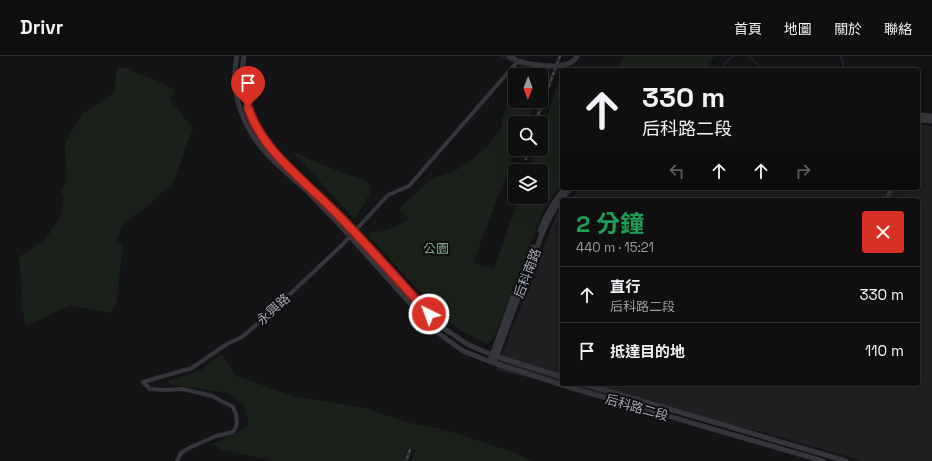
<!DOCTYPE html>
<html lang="zh-TW">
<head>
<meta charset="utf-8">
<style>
	:root { --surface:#0f0f10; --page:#1d1d1e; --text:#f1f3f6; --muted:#9b9c9f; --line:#2f2f30 }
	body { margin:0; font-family:"Space Grotesk","Noto Sans TC",sans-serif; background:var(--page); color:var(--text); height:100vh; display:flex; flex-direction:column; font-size:15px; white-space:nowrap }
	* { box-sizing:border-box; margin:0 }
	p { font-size:13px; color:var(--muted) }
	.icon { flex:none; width:22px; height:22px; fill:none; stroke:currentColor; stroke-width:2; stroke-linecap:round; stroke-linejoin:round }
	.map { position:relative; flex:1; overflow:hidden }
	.drawer { position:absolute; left:560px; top:142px; width:360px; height:188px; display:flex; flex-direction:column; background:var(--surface); border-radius:4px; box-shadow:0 4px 16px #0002,0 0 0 1px var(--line) }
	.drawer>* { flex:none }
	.banner { position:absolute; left:560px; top:12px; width:360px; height:122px; border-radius:4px; box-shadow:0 4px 16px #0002,0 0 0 1px var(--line); background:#0f0f10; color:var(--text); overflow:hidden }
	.needle { width:26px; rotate:181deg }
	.buttons { position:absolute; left:508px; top:12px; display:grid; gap:8px }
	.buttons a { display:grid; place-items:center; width:40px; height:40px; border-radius:4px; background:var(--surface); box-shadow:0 4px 16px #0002,0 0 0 1px var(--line); font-size:20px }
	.pin { position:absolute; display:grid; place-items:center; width:34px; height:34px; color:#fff; margin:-41px -17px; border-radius:50% 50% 50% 0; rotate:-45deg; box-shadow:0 0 4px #0007 }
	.pin .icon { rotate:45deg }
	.me { position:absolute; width:44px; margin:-22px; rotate:318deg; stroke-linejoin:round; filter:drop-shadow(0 0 3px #0008) }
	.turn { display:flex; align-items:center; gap:14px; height:84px; padding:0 16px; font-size:18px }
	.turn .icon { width:52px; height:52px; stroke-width:2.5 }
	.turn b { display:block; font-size:28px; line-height:34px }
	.lanes { display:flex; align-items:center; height:38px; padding:0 16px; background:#0003; justify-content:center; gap:20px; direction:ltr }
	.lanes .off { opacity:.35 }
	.round { display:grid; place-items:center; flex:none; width:42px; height:42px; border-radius:4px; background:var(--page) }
	.overview { display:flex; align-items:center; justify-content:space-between; height:68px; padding:0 16px }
	h1 { font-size:24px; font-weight:700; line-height:30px; color:#1e9e55 }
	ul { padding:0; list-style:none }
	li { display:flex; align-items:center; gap:12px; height:56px; padding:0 16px; border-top:1px solid var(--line) }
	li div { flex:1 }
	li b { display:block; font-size:15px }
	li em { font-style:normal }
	header { display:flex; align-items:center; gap:24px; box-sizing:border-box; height:56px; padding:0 20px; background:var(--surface); border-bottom:1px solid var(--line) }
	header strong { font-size:19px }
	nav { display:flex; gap:22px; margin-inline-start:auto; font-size:14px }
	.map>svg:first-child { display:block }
	.built { fill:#202023 }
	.green { fill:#1a211b }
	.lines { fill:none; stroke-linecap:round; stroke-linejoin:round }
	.stream { stroke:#2a323a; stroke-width:1 }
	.minor { stroke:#35353b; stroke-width:4 }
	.tertiary { stroke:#35353b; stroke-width:5 }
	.rail-casing { stroke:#484950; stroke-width:2.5 }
	.rail { stroke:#0f0f11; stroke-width:1; stroke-dasharray:3; stroke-linecap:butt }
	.tertiary-bridge { stroke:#35353b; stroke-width:5 }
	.route-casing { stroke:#8d1f18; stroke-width:10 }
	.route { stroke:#d93025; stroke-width:7 }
	.labels { text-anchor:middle; stroke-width:4; stroke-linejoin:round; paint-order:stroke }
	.park-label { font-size:13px; fill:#7ba280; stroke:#0f0f11 }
	.street-label { font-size:13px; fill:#a5a9b6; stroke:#0f0f11 }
</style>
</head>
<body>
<header>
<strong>Drivr</strong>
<nav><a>首頁</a><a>地圖</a><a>關於</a><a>聯絡</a></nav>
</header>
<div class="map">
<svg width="932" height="405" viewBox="0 0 932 405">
	<rect width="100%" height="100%" fill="#141416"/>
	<path class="built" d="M918,68l14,2v335h-69l-98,-28 -269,-63 61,-157 5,-5v176h356v-184h-348l12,-12h336z"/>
	<path class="green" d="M625,0h89l-7,14h-87l-2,-4z
		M117,11l12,1 6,5 18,6 22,11 -6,9 24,29 -21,57 -7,4 -17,17 -25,17 -6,17 6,6 -7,59 -6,8 -40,-8 -35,17 -9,3 -5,-19 1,-14 -3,-35 26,-17 16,-24 3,-16 -3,-11 6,-7 -2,-39 17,-29 32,-21z
		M562,24v105l-8,9 -12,19 -49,127 -4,3h-4l-27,-14 -16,-13 -74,-81 4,-4c15,2 25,-4 37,-12l-10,-10 32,-30 22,-7 19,-12 17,-15 13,-18v-10l7,-14 6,-2h21l-10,22h-11l1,26 -43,114 21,6 25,-72h22v-26h-13l8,-22h5v-15l18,-53z
		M292,95l31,14 45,17 3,9 -16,28 -53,-57z
		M222,298l14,22 57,20 73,12 40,14 43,9 64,21 20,9h-121l4,-11 -7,-2 -5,13h-130l-55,-12 -6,-5 36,-18 -5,-21 -16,-12 -55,-8 -7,-3 35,-12z"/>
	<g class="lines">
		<path class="stream" d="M502,0l12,6
			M749,0l14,14
			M840,0l3,5v9
			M517,7l24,12
			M719,14l9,-10 6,-4
			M542,19l8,1
			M561,20h1"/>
		<path class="minor" d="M887,144l4,-12
			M177,405l4,-8 6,-4 29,-13 17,-4 2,-3 2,-5 -1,-10 -3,-7 -21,-11 -29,-7 -18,1 -15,-1 -7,-7 49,-14 35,-24 15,-7 28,-24 72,-68 46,-50 21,-9 109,-125"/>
		<path class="tertiary" d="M237,0c-8,36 6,73 31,99 12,13 27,25 40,37
			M244,0c-8,43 13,79 43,108
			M509,0l9,5
			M918,59l14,1
			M918,64l14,1
			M540,175c6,-16 13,-31 26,-43
			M439,269l28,19 25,11 70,22
			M434,274l29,21 31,12 78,25 251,73
			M490,305l24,-67 19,-47
			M494,307c11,-30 22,-59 33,-89 12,-32 20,-61 44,-86
			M584,328l262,77"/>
		<defs>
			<path id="rail" d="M535,67l25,-67
				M526,103l3,-10
				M406,405l4,-11"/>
		</defs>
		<use href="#rail" class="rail-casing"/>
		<use href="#rail" class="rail"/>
		<path class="tertiary-bridge" d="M518,5c14,4 52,11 59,-5
			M287,108l54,53 98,108
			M308,136l29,30 97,108"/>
	</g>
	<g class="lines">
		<defs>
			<path id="route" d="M248,51c13,44 62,78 93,111 30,31 59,64 88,96"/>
		</defs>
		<use href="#route" class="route-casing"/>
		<use href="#route" class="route"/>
	</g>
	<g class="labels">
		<g class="park-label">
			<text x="436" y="197">公園</text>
		</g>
		<g class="street-label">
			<text transform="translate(527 217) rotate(-69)" y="5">后科南路</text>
			<text transform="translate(273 253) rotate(-42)" y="5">永興路</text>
			<text transform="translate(637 351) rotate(16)" y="5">后科路二段</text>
		</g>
	</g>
</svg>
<div class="buttons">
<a><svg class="needle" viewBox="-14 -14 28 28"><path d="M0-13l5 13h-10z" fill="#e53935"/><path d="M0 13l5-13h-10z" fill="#9b9c9f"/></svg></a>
<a><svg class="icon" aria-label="search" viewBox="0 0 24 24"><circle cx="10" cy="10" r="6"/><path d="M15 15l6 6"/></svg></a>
<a><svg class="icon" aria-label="layers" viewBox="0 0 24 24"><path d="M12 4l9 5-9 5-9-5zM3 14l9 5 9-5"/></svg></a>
</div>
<div class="pin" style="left:248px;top:51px;background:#d93025"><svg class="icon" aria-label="arrive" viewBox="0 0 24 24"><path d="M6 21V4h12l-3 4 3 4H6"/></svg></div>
<svg class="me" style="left:429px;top:258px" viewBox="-20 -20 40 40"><circle r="17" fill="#d93025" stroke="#fff" stroke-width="3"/><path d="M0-11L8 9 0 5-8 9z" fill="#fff"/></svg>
<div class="banner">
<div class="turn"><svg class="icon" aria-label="ahead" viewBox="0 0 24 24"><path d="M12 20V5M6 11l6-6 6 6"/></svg><div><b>330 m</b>后科路二段</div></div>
<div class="lanes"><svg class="icon off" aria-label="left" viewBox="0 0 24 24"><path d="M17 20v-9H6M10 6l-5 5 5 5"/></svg><svg class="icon" aria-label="ahead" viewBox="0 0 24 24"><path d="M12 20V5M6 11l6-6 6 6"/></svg><svg class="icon" aria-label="ahead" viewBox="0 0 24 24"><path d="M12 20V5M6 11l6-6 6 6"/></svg><svg class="icon off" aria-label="right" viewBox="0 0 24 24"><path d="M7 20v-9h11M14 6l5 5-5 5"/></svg></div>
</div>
<section class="drawer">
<div class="overview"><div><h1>2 分鐘</h1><p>440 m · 15:21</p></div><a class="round" style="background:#d93025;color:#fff"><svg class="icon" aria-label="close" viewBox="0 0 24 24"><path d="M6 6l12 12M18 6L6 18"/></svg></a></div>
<ul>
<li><svg class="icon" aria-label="ahead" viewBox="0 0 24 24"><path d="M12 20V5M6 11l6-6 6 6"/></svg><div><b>直行</b><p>后科路二段</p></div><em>330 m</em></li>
<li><svg class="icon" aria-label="arrive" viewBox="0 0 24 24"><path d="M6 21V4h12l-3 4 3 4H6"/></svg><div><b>抵達目的地</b></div><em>110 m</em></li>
</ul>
</section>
</div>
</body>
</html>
